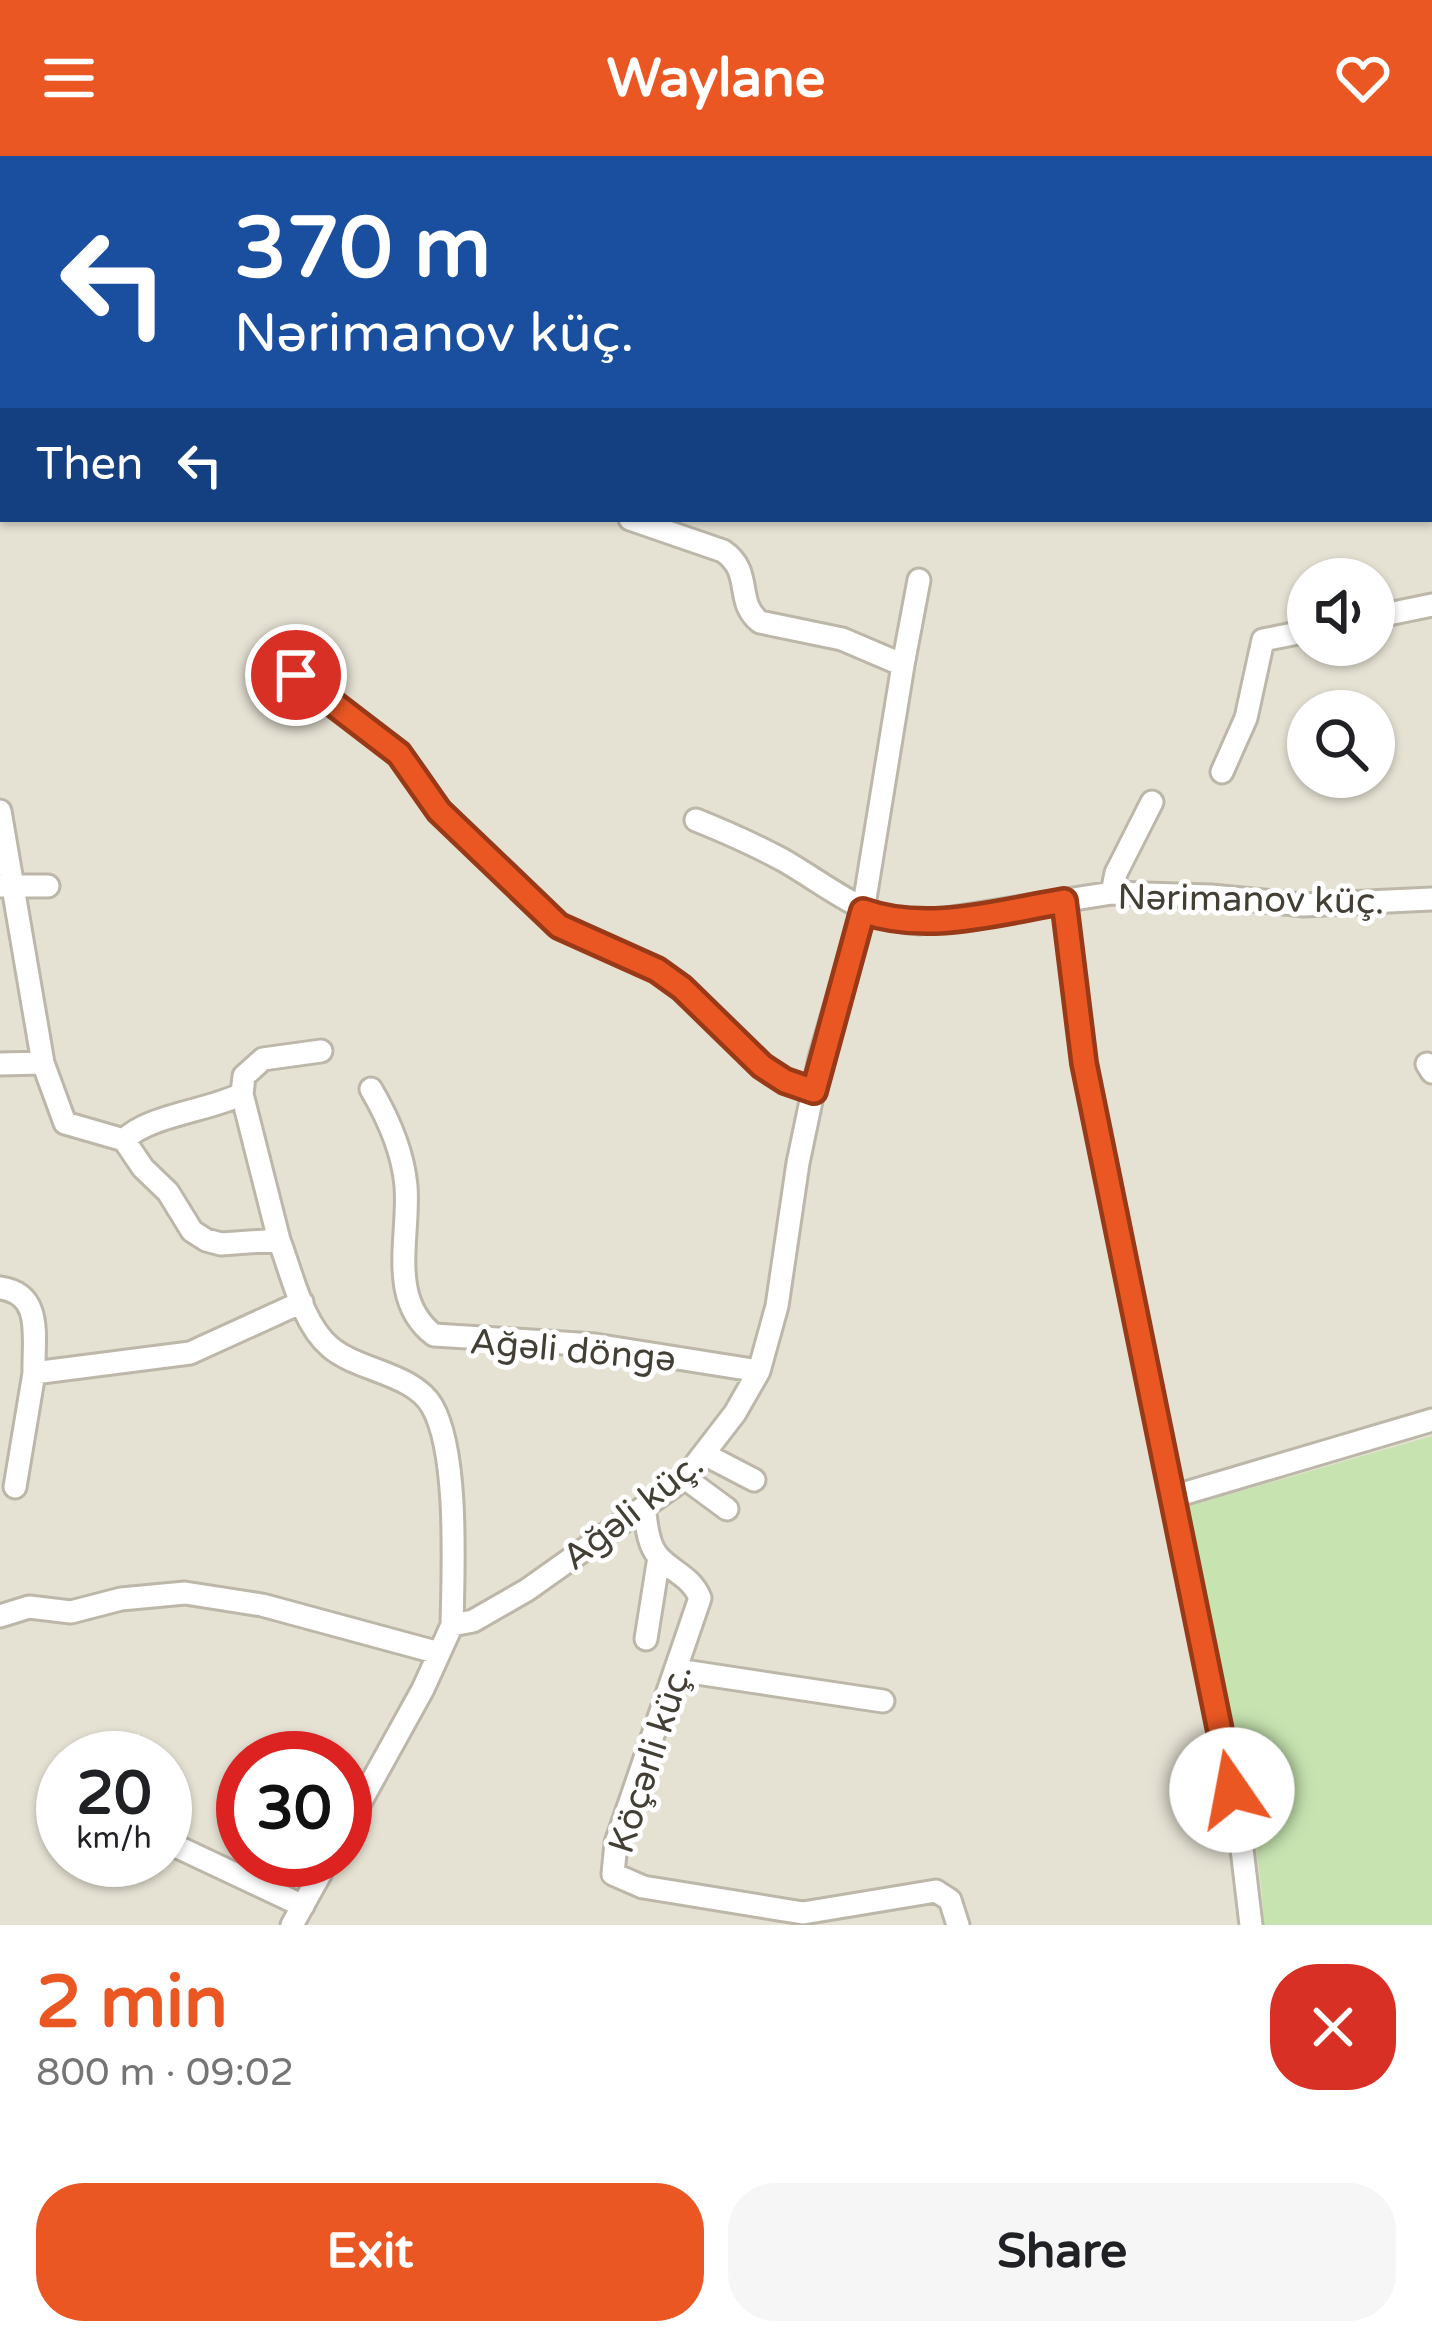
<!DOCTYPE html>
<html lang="en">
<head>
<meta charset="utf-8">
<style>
	:root { --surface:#fff; --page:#f6f6f6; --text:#202124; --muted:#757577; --accent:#ea5723 }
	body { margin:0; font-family:"Varela Round",sans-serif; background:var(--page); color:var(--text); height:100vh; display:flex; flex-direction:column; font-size:45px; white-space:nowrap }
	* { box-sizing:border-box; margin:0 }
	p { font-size:39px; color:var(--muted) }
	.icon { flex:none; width:66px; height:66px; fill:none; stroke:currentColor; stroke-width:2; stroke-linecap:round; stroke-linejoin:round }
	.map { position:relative; height:1769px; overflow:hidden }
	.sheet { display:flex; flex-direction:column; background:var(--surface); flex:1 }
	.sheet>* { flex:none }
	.hud { position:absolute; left:0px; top:0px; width:1434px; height:366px; box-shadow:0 3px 9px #0004; background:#1a4fa0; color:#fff; overflow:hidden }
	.controls { position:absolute; left:1287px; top:402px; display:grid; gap:24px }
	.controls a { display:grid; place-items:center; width:108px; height:108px; border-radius:50%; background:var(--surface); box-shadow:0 3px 9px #0004; font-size:60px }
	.speed { position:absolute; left:36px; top:1575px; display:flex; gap:24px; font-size:60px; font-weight:700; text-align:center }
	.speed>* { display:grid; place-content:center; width:156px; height:156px; border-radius:50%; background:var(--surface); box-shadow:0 3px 9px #0004; line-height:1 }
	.speed small { font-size:30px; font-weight:400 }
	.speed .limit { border:18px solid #d22; background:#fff; color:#111 }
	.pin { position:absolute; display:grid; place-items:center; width:102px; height:102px; color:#fff; margin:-51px; border:6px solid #fff; border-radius:50%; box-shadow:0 3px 12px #0007 }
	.me { position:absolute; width:132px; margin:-66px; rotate:348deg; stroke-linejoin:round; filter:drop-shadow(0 0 9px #0008) }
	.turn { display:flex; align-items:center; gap:42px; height:252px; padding:0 36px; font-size:54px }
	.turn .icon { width:156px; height:156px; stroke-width:2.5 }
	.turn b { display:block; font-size:84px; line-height:102px }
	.then { display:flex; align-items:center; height:114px; padding:0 36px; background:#0003; gap:24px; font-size:45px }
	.round { display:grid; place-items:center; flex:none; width:126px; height:126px; border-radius:48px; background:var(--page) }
	.head { display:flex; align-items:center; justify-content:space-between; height:204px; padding:0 36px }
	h1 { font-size:72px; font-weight:800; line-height:90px; color:var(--accent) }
	.button { display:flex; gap:24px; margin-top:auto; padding:24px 36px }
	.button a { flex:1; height:138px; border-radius:48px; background:var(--accent); color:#fff; font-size:48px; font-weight:800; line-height:138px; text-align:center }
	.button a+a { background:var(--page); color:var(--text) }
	header { display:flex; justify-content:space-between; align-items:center; height:156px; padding:0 36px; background:var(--accent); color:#fff; font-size:54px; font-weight:800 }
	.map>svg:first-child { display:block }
	.residential { fill:#e5e1d3; fill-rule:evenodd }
	.green { fill:#c6e3b0 }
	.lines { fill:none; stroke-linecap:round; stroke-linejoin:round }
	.street-casing { stroke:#bcb7a8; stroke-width:27 }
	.secondary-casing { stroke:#cec597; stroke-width:33 }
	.street { stroke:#fff; stroke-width:21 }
	.secondary { stroke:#faf3c6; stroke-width:27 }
	.route-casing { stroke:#983917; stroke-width:30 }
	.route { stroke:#ea5723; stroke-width:21 }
	.labels { text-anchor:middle; stroke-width:10; stroke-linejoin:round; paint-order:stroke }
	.street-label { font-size:36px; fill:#433f35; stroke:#fff }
</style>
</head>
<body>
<header><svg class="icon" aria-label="menu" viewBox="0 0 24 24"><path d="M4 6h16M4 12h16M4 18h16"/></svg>Waylane<svg class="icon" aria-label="heart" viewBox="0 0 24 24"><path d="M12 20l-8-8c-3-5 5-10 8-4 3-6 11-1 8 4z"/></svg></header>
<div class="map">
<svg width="1432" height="1769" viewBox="0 0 1432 1769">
	<rect width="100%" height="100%" fill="#f1efe5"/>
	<path class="residential" d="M0,0h1432v1769h-1432zM3,3h1428v360h-1428zM1308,423h66v66h-66zM1308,555h66v66h-66zM63,1602h102v102h-102zM243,1602h102v102h-102z"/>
	<path class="green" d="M1432,1280v489h-168c-2,-56 -14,-110 -25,-165 -17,-84 -36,-168 -57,-252z"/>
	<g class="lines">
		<defs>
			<path id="street" d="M129,0l3,3
				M683,0l6,3
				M1064,3l3,-3
				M1254,3l1,-3
				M1374,461l58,-12
				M903,509l16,-85
				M296,519l103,80 40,56 120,115 98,44 25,17 80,80 24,14 27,10
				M1222,616l24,-54 17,-78 45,-9
				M0,655l43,252 22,60 59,17 19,28 25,24 24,39 14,9 15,4 58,-4c13,34 23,83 51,107 28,24 83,26 102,59 27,47 21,165 20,219
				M696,664c30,12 59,25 87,40 47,27 82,60 137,63l192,-30 99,3 93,9 128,-6
				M1,730h47
				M1112,737l4,-20 36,-71
				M1064,745l20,162 156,769 11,93
				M0,908l43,-1
				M1427,908l5,8
				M371,933c17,29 32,63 35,97 4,50 -19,113 28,149l161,10 164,26
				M124,984c25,-25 84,-29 118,-46
				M279,1084l-37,-146 2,-18 19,-17 58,-8
				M0,1132c44,6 33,50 34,85l156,-20 112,-51
				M706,1299l48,25
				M685,1322l42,31
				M15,1331l19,-114
				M1172,1341l260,-77
				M644,1352c3,16 3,35 14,48 14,16 34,21 42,42l-84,245 -3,31 30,13 160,26 133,-22 14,9 8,25
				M0,1460l29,-9 42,5 50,-13 64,-6 77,12 177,48
				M646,1483l13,-82
				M677,1514l206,31
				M239,1626l4,1
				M345,1674l78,-141 29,-64 21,-4 54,-31 158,-112 50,-65 24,-42 18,-65 21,-143 22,-105 43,-147 40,-246 -61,-26 -82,-17c-26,-20 -6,-50 -37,-71l-93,-32
				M165,1685l138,65
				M292,1769l36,-65"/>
			<path id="secondary" d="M1205,0l3,3
				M33,3l1,-3
				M0,61l3,-5
				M1431,80h1"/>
		</defs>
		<use href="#street" class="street-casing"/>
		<use href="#secondary" class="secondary-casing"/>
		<use href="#street" class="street"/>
		<use href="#secondary" class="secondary"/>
	</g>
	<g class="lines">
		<defs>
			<path id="route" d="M296,519l103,79 40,57 120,115 98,44 25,18 80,78 23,15 29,10 49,-180c64,23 136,1 201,-10l20,162 148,727"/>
		</defs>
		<use href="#route" class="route-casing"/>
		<use href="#route" class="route"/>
	</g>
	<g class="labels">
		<g class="street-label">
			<text transform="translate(1251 742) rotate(1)" y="13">Nərimanov küç.</text>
			<text transform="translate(573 1193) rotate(5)" y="13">Ağəli döngə</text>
			<text transform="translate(632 1354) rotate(-38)" y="13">Ağəli küç.</text>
			<text transform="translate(649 1602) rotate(-72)" y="13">Köçərli küç.</text>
		</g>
	</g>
</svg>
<div class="controls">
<a><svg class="icon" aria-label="sound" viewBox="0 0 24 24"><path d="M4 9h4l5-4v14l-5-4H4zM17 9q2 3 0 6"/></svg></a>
<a><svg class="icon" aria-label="search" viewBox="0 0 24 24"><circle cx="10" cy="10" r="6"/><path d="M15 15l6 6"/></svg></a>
</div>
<div class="speed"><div>20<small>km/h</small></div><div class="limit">30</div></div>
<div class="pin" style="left:296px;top:519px;background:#d93025"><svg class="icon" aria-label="arrive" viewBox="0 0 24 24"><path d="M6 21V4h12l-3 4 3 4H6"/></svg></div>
<svg class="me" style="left:1232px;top:1634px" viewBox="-20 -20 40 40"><circle r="19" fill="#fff"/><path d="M0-13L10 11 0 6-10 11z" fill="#ea5723"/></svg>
<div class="hud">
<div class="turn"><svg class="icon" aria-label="left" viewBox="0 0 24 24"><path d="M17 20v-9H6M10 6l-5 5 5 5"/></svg><div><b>370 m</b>Nərimanov küç.</div></div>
<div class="then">Then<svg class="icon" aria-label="left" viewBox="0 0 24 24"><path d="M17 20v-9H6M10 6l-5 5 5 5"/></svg></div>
</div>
</div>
<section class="sheet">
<div class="head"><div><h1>2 min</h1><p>800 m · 09:02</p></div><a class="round" style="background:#d93025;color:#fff"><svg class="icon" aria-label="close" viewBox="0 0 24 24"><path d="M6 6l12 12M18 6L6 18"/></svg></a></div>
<div class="button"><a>Exit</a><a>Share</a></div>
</section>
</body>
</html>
